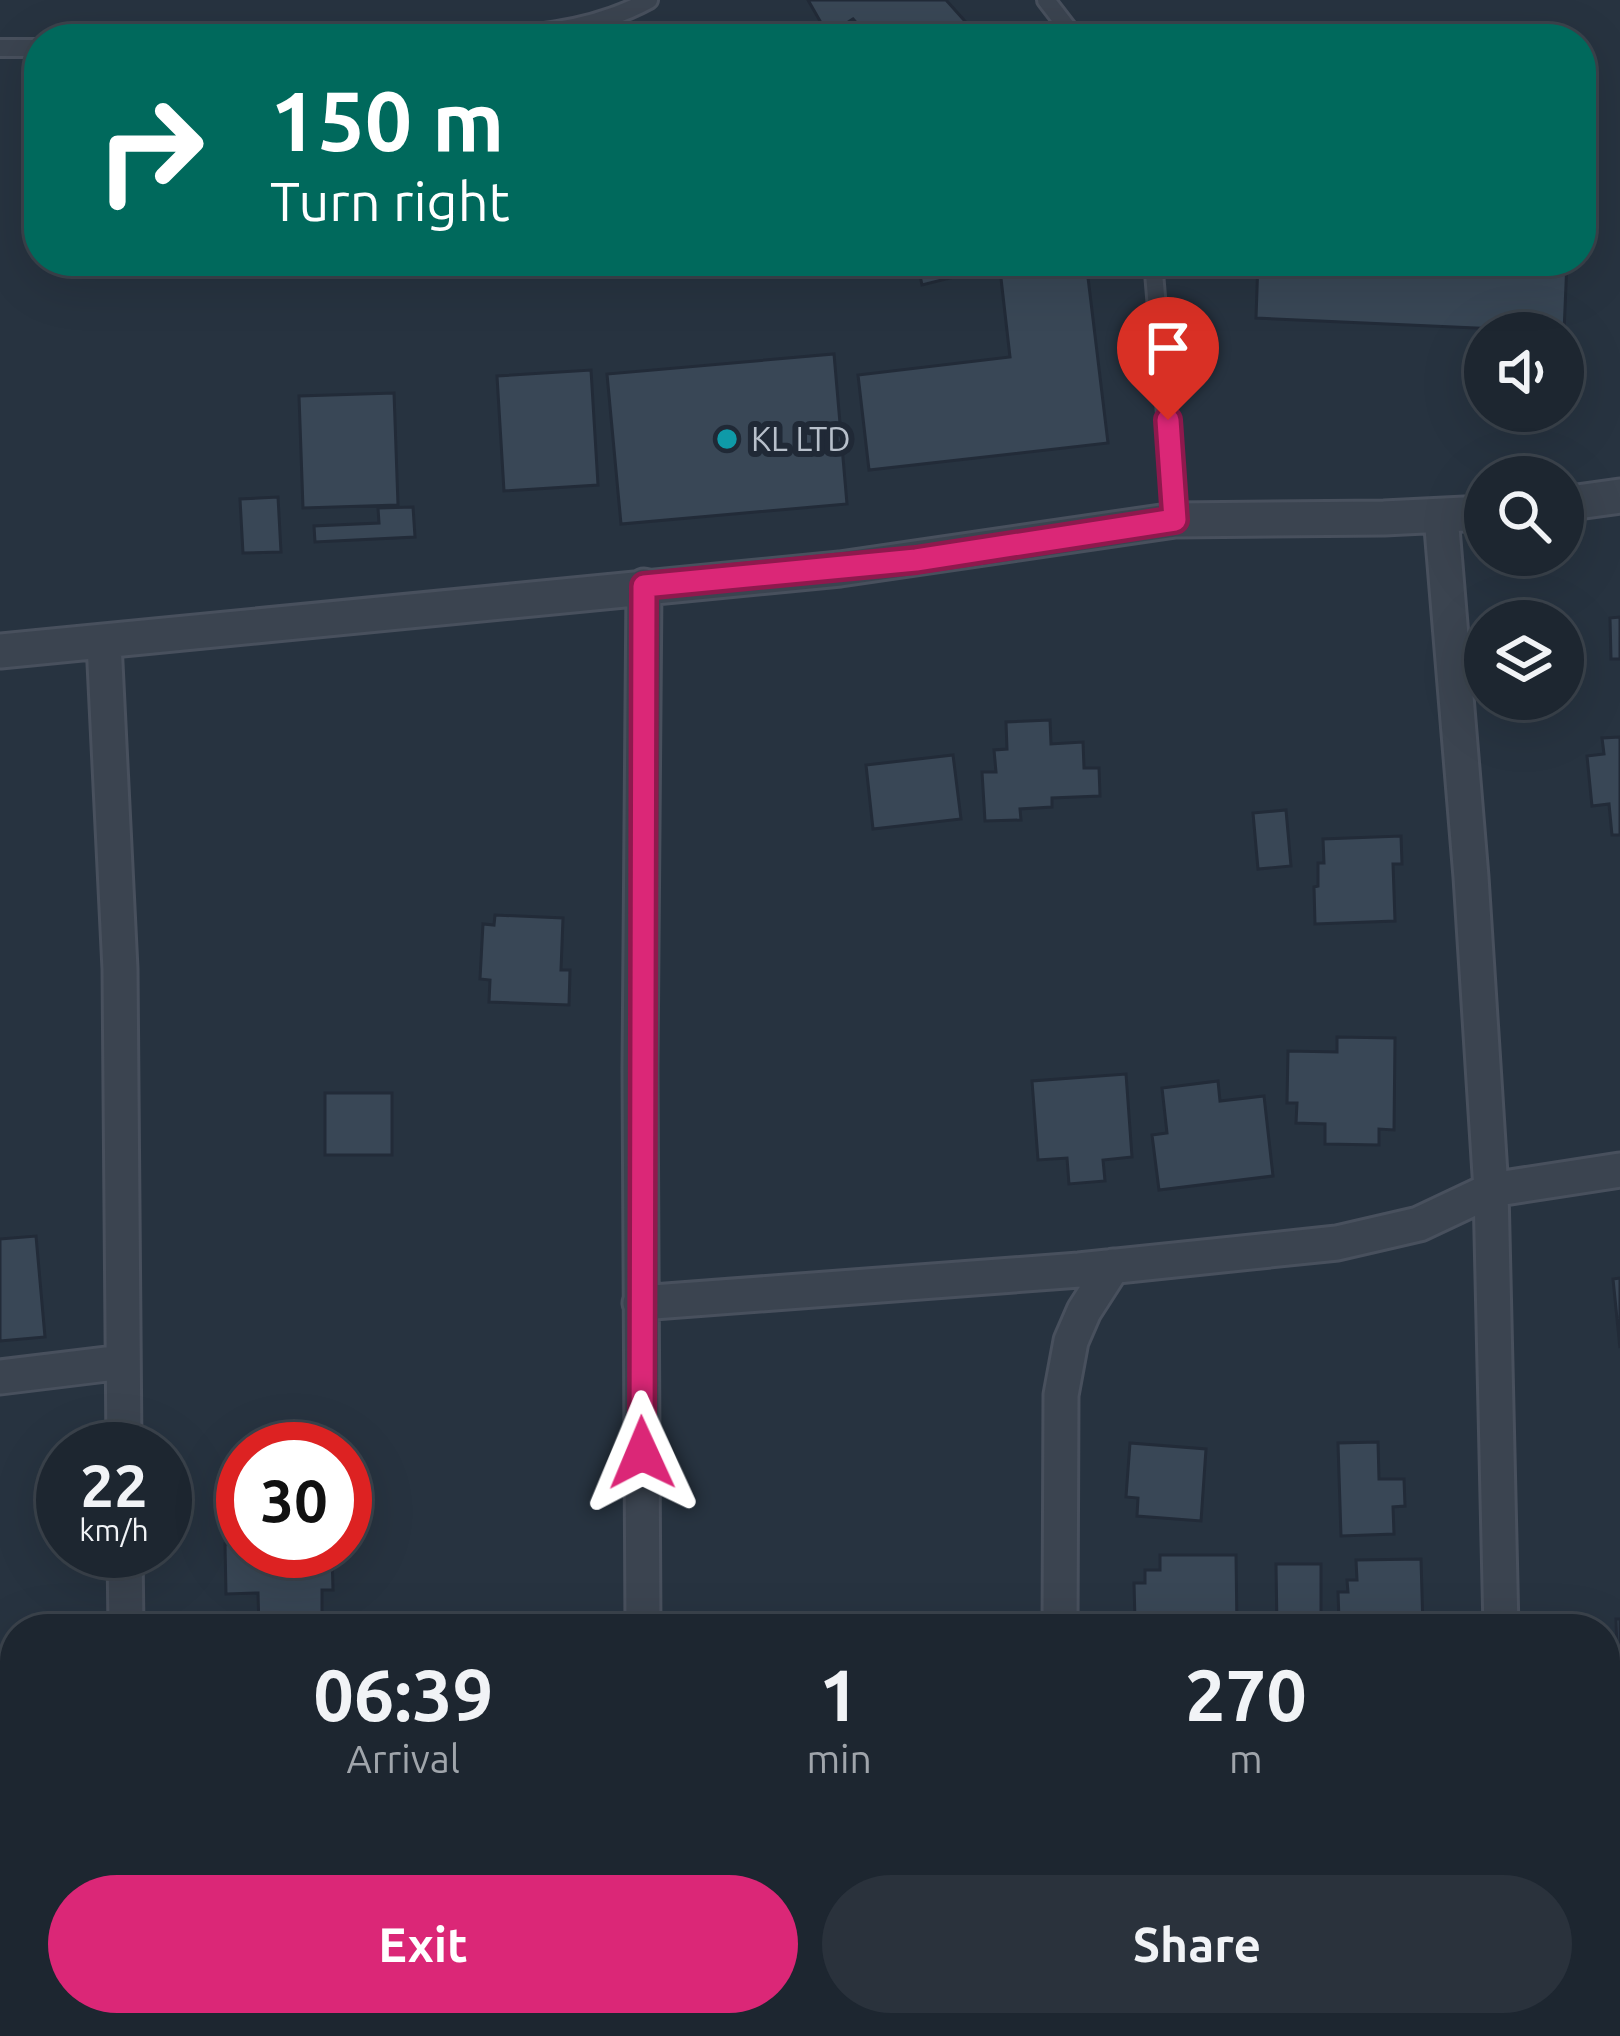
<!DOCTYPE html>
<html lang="en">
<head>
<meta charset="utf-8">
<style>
	:root { --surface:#1d2630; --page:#2a323c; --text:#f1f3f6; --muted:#a0a5ab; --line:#3b434c; --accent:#db2777 }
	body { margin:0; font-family:Ubuntu,sans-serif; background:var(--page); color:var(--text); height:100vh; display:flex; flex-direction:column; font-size:45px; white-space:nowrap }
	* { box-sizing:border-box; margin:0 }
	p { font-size:39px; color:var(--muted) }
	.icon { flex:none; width:66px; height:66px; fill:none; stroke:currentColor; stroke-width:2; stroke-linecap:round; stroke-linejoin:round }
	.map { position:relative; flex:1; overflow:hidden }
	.details { position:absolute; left:0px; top:1614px; width:1620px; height:423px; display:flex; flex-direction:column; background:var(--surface); border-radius:48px 48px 0 0; box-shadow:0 12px 48px #0002,0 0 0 3px var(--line) }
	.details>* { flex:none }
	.banner { position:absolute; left:24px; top:24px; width:1572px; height:252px; border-radius:48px; box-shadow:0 12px 48px #0002,0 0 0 3px var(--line); background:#00695c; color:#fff; overflow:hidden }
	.fabs { position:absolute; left:1464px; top:312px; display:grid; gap:24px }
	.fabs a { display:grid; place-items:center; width:120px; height:120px; border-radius:50%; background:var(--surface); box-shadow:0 12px 48px #0002,0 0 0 3px var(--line); font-size:60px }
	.speed { position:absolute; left:36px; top:1422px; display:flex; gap:24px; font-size:60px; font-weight:700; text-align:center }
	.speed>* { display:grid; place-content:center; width:156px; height:156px; border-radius:50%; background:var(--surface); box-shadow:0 12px 48px #0002,0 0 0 3px var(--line); line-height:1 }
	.speed small { font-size:30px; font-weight:400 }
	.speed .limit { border:18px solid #d22; background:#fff; color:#111 }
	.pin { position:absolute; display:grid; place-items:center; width:102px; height:102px; color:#fff; margin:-123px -51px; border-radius:50% 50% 50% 0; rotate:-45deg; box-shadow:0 0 12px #0007 }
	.pin .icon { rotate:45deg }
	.me { position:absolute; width:132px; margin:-66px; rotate:359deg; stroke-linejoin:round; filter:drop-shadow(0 0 9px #0008) }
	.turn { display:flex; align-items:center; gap:42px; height:252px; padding:0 48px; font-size:54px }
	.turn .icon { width:156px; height:156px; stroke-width:2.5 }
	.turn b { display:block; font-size:84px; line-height:102px }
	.eta { display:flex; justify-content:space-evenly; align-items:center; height:204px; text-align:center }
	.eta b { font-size:72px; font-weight:600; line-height:84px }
	.cta { display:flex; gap:24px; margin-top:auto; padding:24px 48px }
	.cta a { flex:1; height:138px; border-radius:72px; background:var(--accent); color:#fff; font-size:48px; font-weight:600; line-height:138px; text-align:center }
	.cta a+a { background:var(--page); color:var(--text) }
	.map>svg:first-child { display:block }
	.building { fill:#394756; stroke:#222b38; stroke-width:3 }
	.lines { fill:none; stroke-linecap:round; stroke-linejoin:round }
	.lane-casing { stroke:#48505d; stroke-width:22 }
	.street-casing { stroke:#48505d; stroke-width:39 }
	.lane { stroke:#3b4450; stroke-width:16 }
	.street { stroke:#3b4450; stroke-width:33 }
	.route-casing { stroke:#8e194d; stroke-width:30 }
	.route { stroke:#db2777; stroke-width:21 }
	.culture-dot { fill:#0f9aa8; stroke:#202936; stroke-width:4.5 }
	.labels { text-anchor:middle; stroke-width:12; stroke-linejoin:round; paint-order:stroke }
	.poi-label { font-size:33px; fill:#b8c0cb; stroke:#202936; text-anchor:start }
</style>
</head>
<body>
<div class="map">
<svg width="1620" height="2036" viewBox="0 0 1620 2036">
	<rect width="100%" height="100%" fill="#273340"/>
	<path class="building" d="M808,0h138l35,39h-110l-18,-20 -25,16z
		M936,261h18l4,15 -36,9 -4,-19z
		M999,261h87l22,182 -239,27 -11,-95 152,-18z
		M1258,261h309l-3,71 -308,-14z
		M834,354l13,150 -226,20 -14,-150z
		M591,370l7,115 -94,6 -7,-115z
		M394,393l4,112 -95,3 -4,-112z
		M278,497l3,55 -38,1 -3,-54z
		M413,507l2,30 -100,5 -1,-16 65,-3 -1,-15z
		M1620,617v42h-9l-1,-41z
		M1050,720l1,24 32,-2 1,26h15l1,28 -48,2v9l-32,2 1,11 -36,1 -3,-49h14l-2,-22 13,-1 -1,-27z
		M1620,737v98h-8l-3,-31 -17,2 -5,-50 17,-2 -2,-16z
		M953,755l8,64 -88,10 -7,-64z
		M1286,810l5,56 -33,3 -5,-56z
		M1401,836l1,28h-9l2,57 -80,3 -1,-37 4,-1v-23h6l-1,-24z
		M495,915l68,3 -2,52h9l-1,35 -80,-3 1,-22 -10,-1 3,-55 11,1z
		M1337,1037l58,1 -1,92 -15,-1v16l-54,-1v-20l-29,-1 1,-20h-10l1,-52 49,1z
		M1126,1074l6,83 -29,3 2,21 -36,3 -2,-26 -29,2 -6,-79z
		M1218,1081l2,20 44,-5 9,80 -114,14 -7,-55 15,-2 -5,-45z
		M325,1093h67v62h-67z
		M36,1236l9,101 -45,4v-102z
		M1620,1278v70l-7,-69z
		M1378,1442l1,37h25l1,27 -12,1 1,27 -53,2 -3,-93z
		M1130,1443l76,6 -5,72 -64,-5 1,-18 -12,-1z
		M225,1544h18v7h74v4h15l1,35h-11v37h-63l-1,-34 -32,1z
		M1160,1555h76l1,74h-109v-9h7l-1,-37h11v-13h15z
		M1421,1559l2,70h-77l-1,-9h-6l-1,-28h10l-1,-12h10l-1,-20z
		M1276,1564h45v65h-44z
		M1616,1619h4v63h-2z
		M0,1735l3,8h12v72l-6,1v9h-9z
		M1614,1746h6v47h-6z
		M928,2022h92l1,14h-93z
		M1398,2023l1,13h-73v-7z
		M585,2028l59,2 -1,6h-58z"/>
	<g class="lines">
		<defs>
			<path id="lane" d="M1046,0l30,39
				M447,39c70,-3 140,-5 202,-39
				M0,48h39
				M1153,261l22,259"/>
			<path id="street" d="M1563,504l57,-8
				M1441,516l30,361 20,313 10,439
				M104,643l16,326 4,480
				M0,651l840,-82 335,-49 209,-2 101,-5
				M640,1303l439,-33 258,-27 82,-19 72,-34 129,-20
				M0,1377l123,-15
				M125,1551l1,78
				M643,1629l-3,-560 4,-483
				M1060,1629l1,-234 10,-54 13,-30 29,-45
				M0,1944h15
				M863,2022l1,14
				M1527,2022l1,14
				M1597,2022l23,6"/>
		</defs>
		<use href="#lane" class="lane-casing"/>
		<use href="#street" class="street-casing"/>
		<use href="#lane" class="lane"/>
		<use href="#street" class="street"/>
	</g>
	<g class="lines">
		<defs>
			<path id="route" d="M642,1453l2,-867 272,-26 259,-40 -7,-100"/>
		</defs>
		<use href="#route" class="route-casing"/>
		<use href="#route" class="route"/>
	</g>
	<circle class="culture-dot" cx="727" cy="439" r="12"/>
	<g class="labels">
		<g class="poi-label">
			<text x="751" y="451">KL LTD</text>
		</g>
	</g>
</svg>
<div class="fabs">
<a><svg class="icon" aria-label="sound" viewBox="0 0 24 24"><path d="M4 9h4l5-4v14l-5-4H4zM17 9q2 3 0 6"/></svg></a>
<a><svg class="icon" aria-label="search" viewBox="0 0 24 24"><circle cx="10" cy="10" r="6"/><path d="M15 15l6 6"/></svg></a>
<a><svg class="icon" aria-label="layers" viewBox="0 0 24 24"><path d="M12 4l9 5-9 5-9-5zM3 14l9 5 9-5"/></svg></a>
</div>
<div class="speed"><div>22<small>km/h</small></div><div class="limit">30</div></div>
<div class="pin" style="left:1168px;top:420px;background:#d93025"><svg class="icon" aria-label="arrive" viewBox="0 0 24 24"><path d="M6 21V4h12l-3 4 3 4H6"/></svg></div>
<svg class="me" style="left:642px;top:1453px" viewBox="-20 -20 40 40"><path d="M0-17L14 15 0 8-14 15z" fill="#db2777" stroke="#fff" stroke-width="4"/></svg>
<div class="banner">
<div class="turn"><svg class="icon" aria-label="right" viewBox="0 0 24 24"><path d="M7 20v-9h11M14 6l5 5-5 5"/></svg><div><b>150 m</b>Turn right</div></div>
</div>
<section class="details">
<div class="eta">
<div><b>06:39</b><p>Arrival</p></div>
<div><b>1</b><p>min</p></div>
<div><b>270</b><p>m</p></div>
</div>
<div class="cta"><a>Exit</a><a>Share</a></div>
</section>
</div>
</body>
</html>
